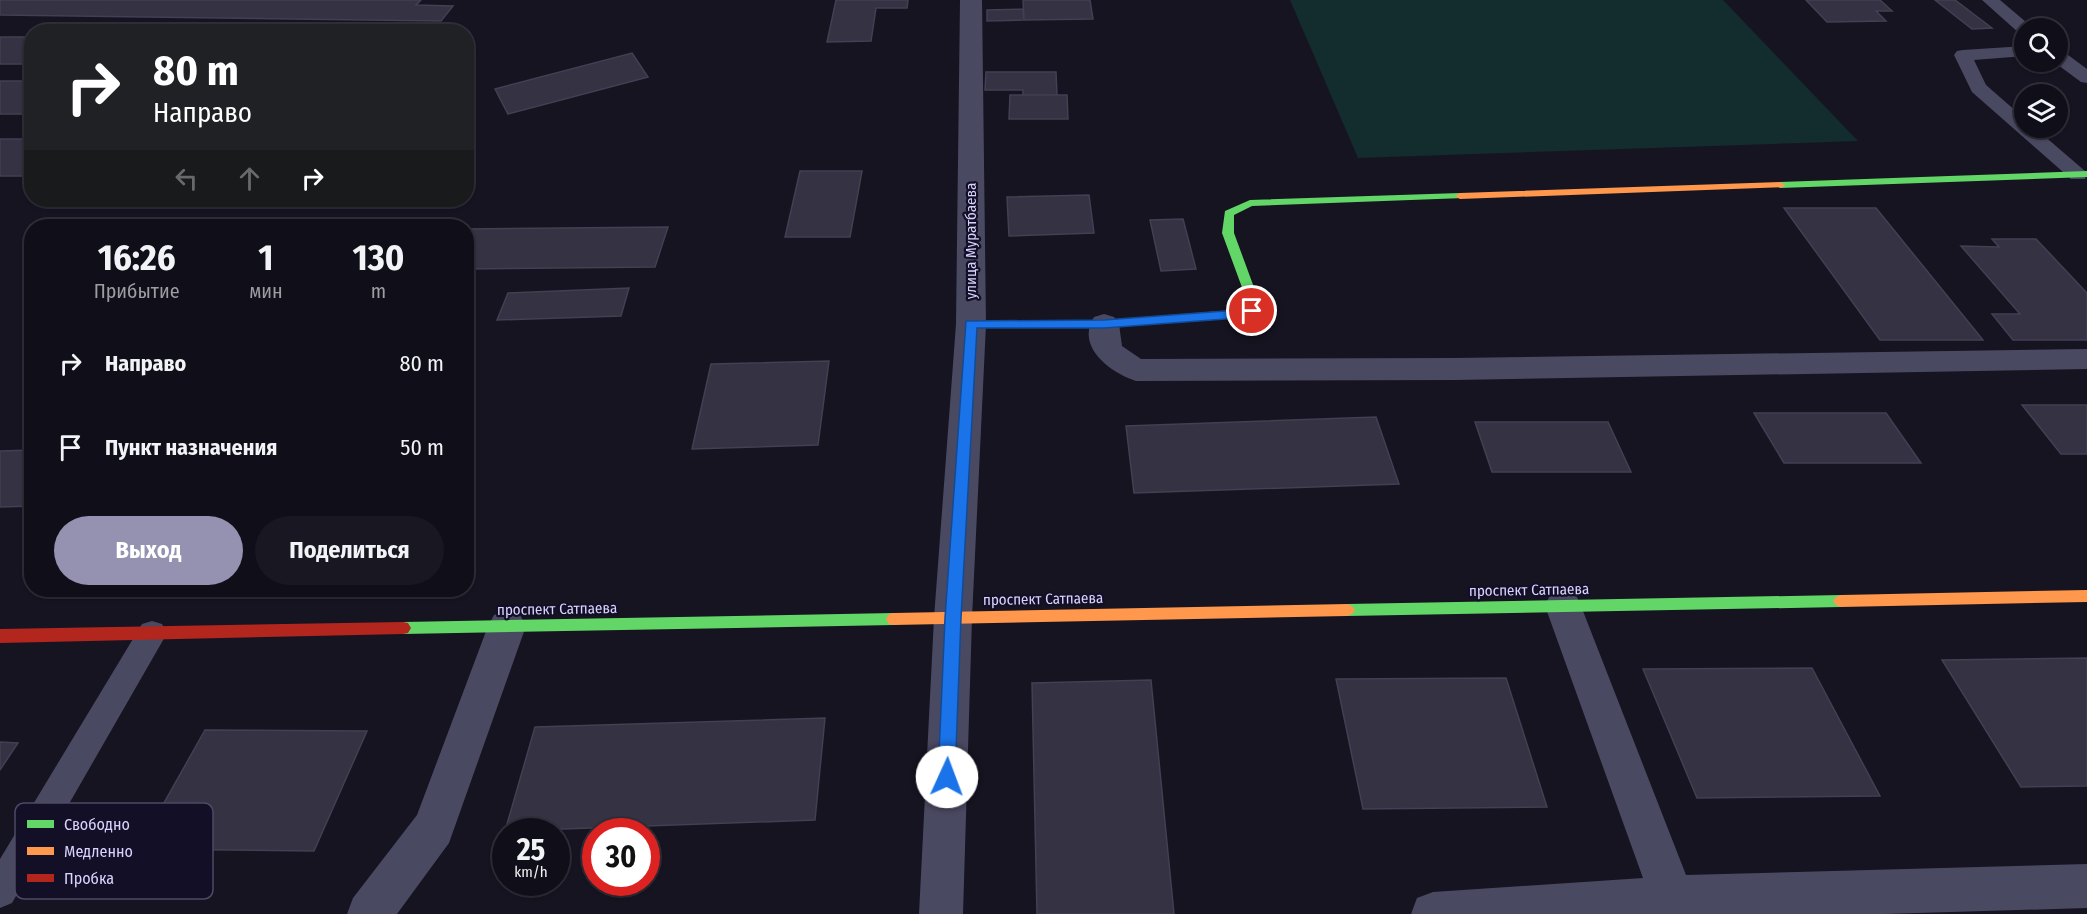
<!DOCTYPE html>
<html lang="ru">
<head>
<meta charset="utf-8">
<style>
	:root { --surface:#100f19; --page:#191822; --text:#f1f3f6; --muted:#9c9ca2; --line:#302f38; --accent:#9591b1 }
	body { margin:0; font-family:"Fira Sans Condensed",sans-serif; background:var(--page); color:var(--text); height:100vh; display:flex; flex-direction:column; font-size:22px; white-space:nowrap }
	* { box-sizing:border-box; margin:0 }
	p { font-size:20px; color:var(--muted) }
	.icon { flex:none; width:33px; height:33px; fill:none; stroke:currentColor; stroke-width:2; stroke-linecap:round; stroke-linejoin:round }
	.map { position:relative; flex:1; overflow:hidden }
	.panel { position:absolute; left:24px; top:219px; width:450px; height:378px; display:flex; flex-direction:column; background:var(--surface); border-radius:24px; box-shadow:0 2px 4px #0004,0 0 0 2px var(--line) }
	.panel>* { flex:none }
	.banner { position:absolute; left:24px; top:24px; width:450px; height:183px; border-radius:24px; box-shadow:0 2px 4px #0004,0 0 0 2px var(--line); background:#202124; color:#fff; overflow:hidden }
	.controls { position:absolute; left:2014px; top:18px; display:grid; gap:12px }
	.controls a { display:grid; place-items:center; width:54px; height:54px; border-radius:50%; background:var(--surface); box-shadow:0 2px 4px #0004,0 0 0 2px var(--line); font-size:30px }
	.speed { position:absolute; left:492px; top:818px; display:flex; gap:12px; font-size:30px; font-weight:700; text-align:center }
	.speed>* { display:grid; place-content:center; width:78px; height:78px; border-radius:50%; background:var(--surface); box-shadow:0 2px 4px #0004,0 0 0 2px var(--line); line-height:1 }
	.speed small { font-size:15px; font-weight:400 }
	.speed .limit { border:9px solid #d22; background:#fff; color:#111 }
	.pin { position:absolute; display:grid; place-items:center; width:51px; height:51px; color:#fff; margin:-26px; border:3px solid #fff; border-radius:50%; box-shadow:0 2px 6px #0007 }
	.me { position:absolute; width:66px; margin:-33px; rotate:2deg; stroke-linejoin:round; filter:drop-shadow(0 0 4px #0008) }
	.turn { display:flex; align-items:center; gap:21px; height:126px; padding:0 30px; font-size:27px }
	.turn .icon { width:78px; height:78px; stroke-width:2.5 }
	.turn b { display:block; font-size:42px; line-height:51px }
	.lanes { display:flex; align-items:center; height:57px; padding:0 30px; background:#0003; justify-content:center; gap:30px; direction:ltr }
	.lanes .off { opacity:.35 }
	.eta { display:flex; justify-content:space-evenly; align-items:center; height:102px; text-align:center }
	.eta b { font-size:36px; font-weight:700; line-height:42px }
	.button { display:flex; gap:12px; margin-top:auto; padding:12px 30px }
	.button a { flex:1; height:69px; border-radius:36px; background:var(--accent); color:#fff; font-size:24px; font-weight:700; line-height:69px; text-align:center }
	.button a+a { background:var(--page); color:var(--text) }
	ul { padding:0; list-style:none }
	li { display:flex; align-items:center; gap:18px; height:84px; padding:0 30px }
	li div { flex:1 }
	li b { display:block; font-size:22px }
	li em { font-style:normal }
	.map>svg:first-child { display:block }
	.green { fill:#132c2d }
	.building { fill:#343243; stroke:#433f54; stroke-width:1.5 }
	.lines { fill:none; stroke-linecap:round; stroke-linejoin:round }
	.lane { fill:#4a4962; fill-rule:evenodd }
	.street { fill:#4a4962; fill-rule:evenodd }
	.fast { fill:#63d668; fill-rule:evenodd }
	.slow { fill:#ff974d; fill-rule:evenodd }
	.jam { fill:#b3261e; fill-rule:evenodd }
	.route { fill:#1a73e8; stroke:#114b97; stroke-width:1.5 }
	.labels { text-anchor:middle; stroke-width:4.5; stroke-linejoin:round; paint-order:stroke }
	.street-label { font-size:15px; fill:#d9d4ff; stroke:#130f26 }
	.key { fill:#130f26; stroke:#4e4a67; stroke-width:1.5 }
	.key-label { font-size:16px; fill:#d9d4ff }
</style>
</head>
<body>
<div class="map">
<svg width="2087" height="914" viewBox="0 0 2087 914">
	<rect width="100%" height="100%" fill="#161421"/>
	<path class="green" d="M1290,0h433l135,141 -500,17z"/>
	<path class="building" d="M0,0h421l-5,5 37,1 -12,15 -441,-6z
		M836,0h72l-1,8h-31l-5,33 -44,1z
		M1023,0h67l3,19 -69,1z
		M1806,0h74l12,11h-16l10,10 -59,1z
		M1935,0h20l37,28 -20,1z
		M1023,9l1,11 -37,1v-11z
		M0,37h32v27h-32z
		M632,53l16,24 -140,37 -13,-25z
		M986,72h70l1,23h-34v-5h-38z
		M0,81h32v33h-32z
		M1010,95h57l1,24h-59z
		M0,139h32v37h-32z
		M800,171h62l-12,66h-65z
		M1089,195l5,38 -85,3 -2,-39z
		M1784,208h92l107,132h-103z
		M1183,219l13,50 -35,2 -11,-51z
		M668,227l-13,40 -189,2v-40z
		M1992,239h44l51,54v47h-74l-21,-26h28l-59,-68 38,1z
		M629,288l-8,28 -124,4 11,-27z
		M829,361l-11,84 -126,4 19,-85z
		M2022,405h65v49h-26z
		M1754,413h132l35,50h-137z
		M1376,417l23,67 -265,9 -8,-67z
		M1475,422h133l23,50h-139z
		M32,450v56l-32,1v-56z
		M2087,658v128l-66,1 -79,-127z
		M1812,668l68,128 -183,2 -54,-129z
		M1506,678l41,129 -184,2 -27,-130z
		M1151,680l23,234h-137l-5,-231z
		M825,718l-10,102 -310,11 30,-104z
		M205,730l162,1 -53,120 -176,-2z
		M0,742l18,1 -18,27z"/>
	<g class="lines">
		<path class="lane" d="M1982,0h18l33,28h-8v6l-6,-1z
			M2025,46v10l-51,4 12,25 39,34v9h10l50,43 2,3 -2,5h-14l-99,-87 -18,-37 3,-4 6,-1z
			M2058,51l6,1 23,17v14l-6,-1 -27,-20h4z
			M152,621l10,3 5,9 -5,9 -150,261 -12,5v-49l142,-235z"/>
		<path class="street" d="M960,0h22l4,324 -14,294 -9,296h-44l15,-296 22,-294z
			M1104,314l10,3 5,7 3,22 19,13 314,-1 632,-9v20l-632,11 -319,1c-25,-8 -61,-34 -42,-64z
			M1563,591l13,4 5,11 105,269 401,-11v44l-202,6h-474l6,-16 16,-6 210,-14 -98,-272 5,-11z
			M507,610l13,5 6,11 -77,217 -52,71h-50l6,-16 64,-83 71,-189 6,-11z"/>
		<path class="fast" d="M2087,171v6l-307,11 -5,-3 5,-3z
			M1460,193l5,3 -1,2 -212,8 -18,9v18l25,68 -3,13 -11,3 -6,-4 7,-4 1,-8 -25,-68 3,-22 25,-11z
			M1841,595l5,2 3,4 -3,4 -5,2 -494,9 -5,-2 -3,-4 3,-4 5,-2z
			M894,613l5,1 3,5 -3,5 -5,1 -491,9 -5,-1 -3,-5 3,-5 5,-1z"/>
		<path class="slow" d="M1780,182l5,3 -1,2 -324,12 -5,-3 5,-3z
			M2087,590v12l-246,5 -5,-2 -3,-4 3,-4 5,-2z
			M1347,604l5,2 3,4 -3,4 -5,2 -453,9 -5,-1 -3,-5 3,-5 5,-1z"/>
		<path class="jam" d="M1245,309l6,4 -2,3 -145,12h-133l-6,-4 6,-4h133z
			M403,622l5,1 3,5 -3,5 -5,1 -403,9v-14z"/>
	</g>
	<path class="route" d="M1252,307l6,4 -2,3 -17,4 -135,10h-127l-16,290 -6,159 -2,6 -6,2 -6,-2 -3,-6 7,-159 21,-297 138,-1 135,-10z"/>
	<g class="labels">
		<g class="street-label">
			<text transform="translate(971 241) rotate(-90)" y="5">улица Муратбаева</text>
			<text transform="translate(1529 590) rotate(-1)" y="5">проспект Сатпаева</text>
			<text transform="translate(1043 599) rotate(-1)" y="5">проспект Сатпаева</text>
			<text transform="translate(557 609) rotate(-1)" y="5">проспект Сатпаева</text>
		</g>
	</g>
	<rect x="15" y="803" width="198" height="96" rx="9" class="key"/>
	<rect x="27" y="820" width="27" height="8" fill="#63d668"/>
	<rect x="27" y="847" width="27" height="8" fill="#ff974d"/>
	<rect x="27" y="874" width="27" height="8" fill="#b3261e"/>
	<g class="key-label">
		<text x="64" y="830">Свободно</text>
		<text x="64" y="857">Медленно</text>
		<text x="64" y="884">Пробка</text>
	</g>
</svg>
<div class="controls">
<a><svg class="icon" aria-label="search" viewBox="0 0 24 24"><circle cx="10" cy="10" r="6"/><path d="M15 15l6 6"/></svg></a>
<a><svg class="icon" aria-label="layers" viewBox="0 0 24 24"><path d="M12 4l9 5-9 5-9-5zM3 14l9 5 9-5"/></svg></a>
</div>
<div class="speed"><div>25<small>km/h</small></div><div class="limit">30</div></div>
<div class="pin" style="left:1252px;top:311px;background:#d93025"><svg class="icon" aria-label="arrive" viewBox="0 0 24 24"><path d="M6 21V4h12l-3 4 3 4H6"/></svg></div>
<svg class="me" style="left:947px;top:777px" viewBox="-20 -20 40 40"><circle r="19" fill="#fff"/><path d="M0-13L10 11 0 6-10 11z" fill="#1a73e8"/></svg>
<div class="banner">
<div class="turn"><svg class="icon" aria-label="right" viewBox="0 0 24 24"><path d="M7 20v-9h11M14 6l5 5-5 5"/></svg><div><b>80 m</b>Направо</div></div>
<div class="lanes"><svg class="icon off" aria-label="left" viewBox="0 0 24 24"><path d="M17 20v-9H6M10 6l-5 5 5 5"/></svg><svg class="icon off" aria-label="ahead" viewBox="0 0 24 24"><path d="M12 20V5M6 11l6-6 6 6"/></svg><svg class="icon" aria-label="right" viewBox="0 0 24 24"><path d="M7 20v-9h11M14 6l5 5-5 5"/></svg></div>
</div>
<section class="panel">
<div class="eta">
<div><b>16:26</b><p>Прибытие</p></div>
<div><b>1</b><p>мин</p></div>
<div><b>130</b><p>m</p></div>
</div>
<ul>
<li><svg class="icon" aria-label="right" viewBox="0 0 24 24"><path d="M7 20v-9h11M14 6l5 5-5 5"/></svg><div><b>Направо</b></div><em>80 m</em></li>
<li><svg class="icon" aria-label="arrive" viewBox="0 0 24 24"><path d="M6 21V4h12l-3 4 3 4H6"/></svg><div><b>Пункт назначения</b></div><em>50 m</em></li>
</ul>
<div class="button"><a>Выход</a><a>Поделиться</a></div>
</section>
</div>
</body>
</html>
